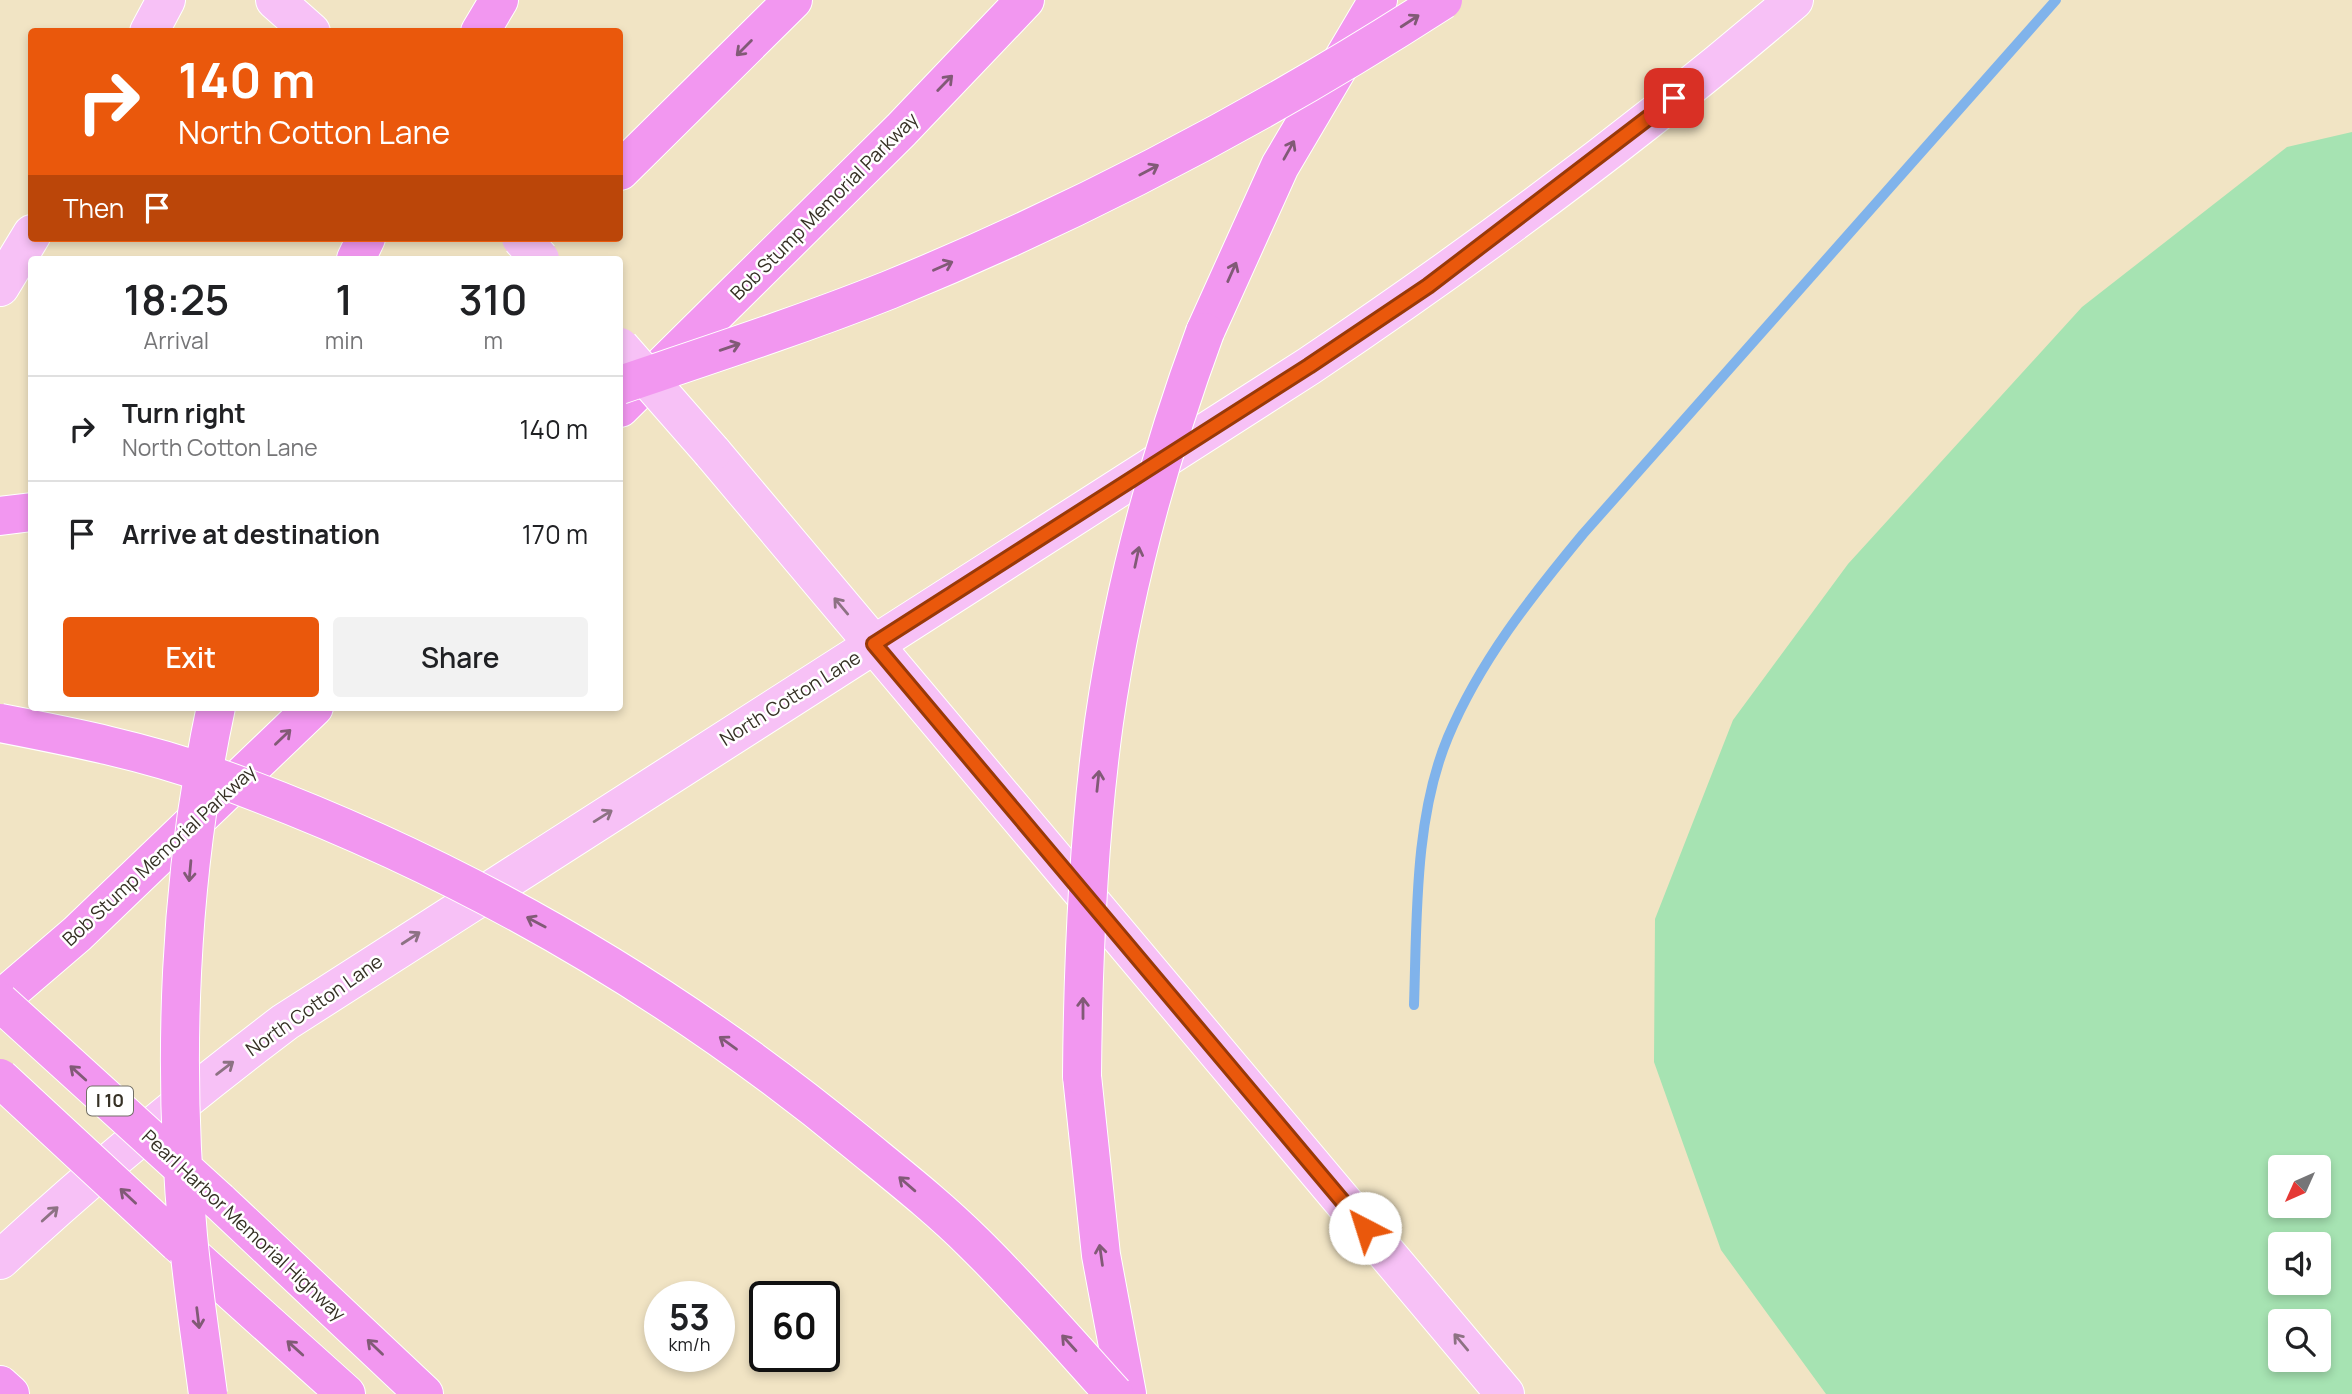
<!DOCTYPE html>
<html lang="en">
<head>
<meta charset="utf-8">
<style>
	:root { --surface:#fff; --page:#f2f2f2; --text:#202124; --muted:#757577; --line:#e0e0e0; --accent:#ea580c }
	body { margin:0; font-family:Manrope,sans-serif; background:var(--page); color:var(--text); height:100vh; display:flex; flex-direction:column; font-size:26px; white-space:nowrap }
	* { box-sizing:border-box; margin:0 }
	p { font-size:23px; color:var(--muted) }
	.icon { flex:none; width:38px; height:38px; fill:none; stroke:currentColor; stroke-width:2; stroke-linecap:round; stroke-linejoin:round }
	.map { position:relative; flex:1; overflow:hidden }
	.drawer { position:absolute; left:28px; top:256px; width:595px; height:455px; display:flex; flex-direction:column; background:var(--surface); border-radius:7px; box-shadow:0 4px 10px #0003 }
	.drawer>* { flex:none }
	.hud { position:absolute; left:28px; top:28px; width:595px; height:214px; border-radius:7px; box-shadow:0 4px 10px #0003; background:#ea580c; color:#fff; overflow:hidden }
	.needle { width:46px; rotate:225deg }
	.fabs { position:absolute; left:2268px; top:1155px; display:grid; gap:14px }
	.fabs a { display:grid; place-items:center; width:63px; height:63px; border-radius:7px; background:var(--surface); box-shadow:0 4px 10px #0003; font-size:35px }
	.speed { position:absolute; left:644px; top:1281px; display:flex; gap:14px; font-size:35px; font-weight:700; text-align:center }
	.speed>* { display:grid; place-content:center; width:91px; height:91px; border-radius:50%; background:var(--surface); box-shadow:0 4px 10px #0003; line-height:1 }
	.speed small { font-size:18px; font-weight:400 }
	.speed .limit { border:4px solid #111; border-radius:10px; background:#fff; color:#111 }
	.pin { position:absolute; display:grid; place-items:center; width:60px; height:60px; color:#fff; margin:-30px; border-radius:14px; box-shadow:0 4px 10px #0006 }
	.me { position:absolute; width:77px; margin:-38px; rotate:320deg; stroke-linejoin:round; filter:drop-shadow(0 0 5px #0008) }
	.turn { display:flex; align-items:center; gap:24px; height:147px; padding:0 35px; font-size:32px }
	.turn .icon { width:91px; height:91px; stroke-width:2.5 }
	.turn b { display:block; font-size:49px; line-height:60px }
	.then { display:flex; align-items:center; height:66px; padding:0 35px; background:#0003; gap:14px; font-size:26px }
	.eta { display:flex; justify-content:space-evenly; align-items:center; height:119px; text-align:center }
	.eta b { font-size:42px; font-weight:600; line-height:49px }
	.cta { display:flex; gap:14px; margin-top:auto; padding:14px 35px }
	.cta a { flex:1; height:80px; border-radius:7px; background:var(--accent); color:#fff; font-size:28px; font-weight:600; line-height:80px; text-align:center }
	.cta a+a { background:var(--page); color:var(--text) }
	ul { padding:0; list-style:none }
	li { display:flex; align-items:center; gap:21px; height:105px; padding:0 35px; border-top:2px solid var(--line) }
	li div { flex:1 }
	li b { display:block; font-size:26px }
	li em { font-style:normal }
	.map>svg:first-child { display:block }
	.green { fill:#a6e3b2; fill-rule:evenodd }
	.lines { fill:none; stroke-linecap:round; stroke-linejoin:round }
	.stream { stroke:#80b3eb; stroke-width:10 }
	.primary-casing { stroke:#fff; stroke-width:40 }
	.highway-casing { stroke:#fff; stroke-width:40 }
	.primary { stroke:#f7c1f6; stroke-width:38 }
	.highway { stroke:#f297f0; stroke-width:38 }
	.primary-bridge-casing { stroke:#fff; stroke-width:40; stroke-linecap:butt }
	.highway-bridge-casing { stroke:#fff; stroke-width:40; stroke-linecap:butt }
	.primary-bridge { stroke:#f7c1f6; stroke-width:38 }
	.highway-bridge { stroke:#f297f0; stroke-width:38 }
	.oneway { stroke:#815a76 }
	.oneway2 { stroke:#8d7283 }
	.route-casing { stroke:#983908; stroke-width:18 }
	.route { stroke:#ea580c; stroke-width:12 }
	.labels { text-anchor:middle; stroke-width:5; stroke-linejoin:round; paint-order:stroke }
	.shield { fill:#fff; stroke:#726f66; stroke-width:2 }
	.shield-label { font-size:18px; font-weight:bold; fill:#363125 }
	.street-label { font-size:19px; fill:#363125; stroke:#fff }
</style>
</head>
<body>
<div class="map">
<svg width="2352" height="1394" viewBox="0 0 2352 1394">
	<rect width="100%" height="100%" fill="#f1e4c4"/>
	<path class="green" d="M2352,132v1262h-526l-105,-144 -67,-188 1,-143 78,-199 115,-156 234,-257 205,-160zM2280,1167h39v39h-39zM2280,1244h39v39h-39zM2280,1321h39v39h-39z"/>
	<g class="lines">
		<path class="stream" d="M1414,1005c3,-86 0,-187 34,-268 32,-76 82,-139 135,-203l473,-534"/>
		<defs>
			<path id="primary" d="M275,0l36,32
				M149,32l17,-32
				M0,287l32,-53
				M712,452l793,942
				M0,1260c91,-85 186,-163 285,-238l1024,-656c168,-113 331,-234 485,-366"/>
			<path id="highway" d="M480,32l19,-32
				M620,171l173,-171
				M356,259l10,-21
				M1205,332l75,-166 98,-166
				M620,408l281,-278 124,-130
				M0,516l32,-4
				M0,1000l77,-66 237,-227
				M1082,1076l19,179 26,139
				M219,1201l205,193
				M178,1243l168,151
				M0,1385l10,9"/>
		</defs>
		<use href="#primary" class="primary-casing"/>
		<use href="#highway" class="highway-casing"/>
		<use href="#primary" class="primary"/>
		<use href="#highway" class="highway"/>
		<defs>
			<path id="primary-bridge" d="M521,238l19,21
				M620,347l92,105"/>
			<path id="highway-bridge" d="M620,385c89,-30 181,-60 269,-95 193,-79 379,-177 554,-290
				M0,723c72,14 144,28 213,53 235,84 452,208 645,367 39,32 80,64 116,100 49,48 94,100 140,151
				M0,1002l219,199
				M1082,1076c1,-119 6,-237 22,-354 19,-133 55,-265 101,-390
				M0,1078l178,165
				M208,1394c-7,-53 -15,-105 -20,-158 -16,-175 -9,-357 28,-529"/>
		</defs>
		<use href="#primary-bridge" class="primary-bridge-casing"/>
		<use href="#highway-bridge" class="highway-bridge-casing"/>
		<use href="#primary-bridge" class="primary-bridge"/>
		<use href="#highway-bridge" class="highway-bridge"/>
	</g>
	<defs><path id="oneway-shaft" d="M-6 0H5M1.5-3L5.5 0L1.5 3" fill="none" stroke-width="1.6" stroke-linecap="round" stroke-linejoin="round" transform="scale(1.75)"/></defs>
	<g class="oneway">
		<use href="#oneway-shaft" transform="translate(1410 21) rotate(-33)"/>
		<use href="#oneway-shaft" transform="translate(744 48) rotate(135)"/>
		<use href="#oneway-shaft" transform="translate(945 83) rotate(-46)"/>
		<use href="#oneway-shaft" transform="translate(1289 150) rotate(-61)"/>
		<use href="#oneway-shaft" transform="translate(1149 170) rotate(-28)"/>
		<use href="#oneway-shaft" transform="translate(943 266) rotate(-24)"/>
		<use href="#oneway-shaft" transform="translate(1232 272) rotate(-66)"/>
		<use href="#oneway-shaft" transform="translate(730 347) rotate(-19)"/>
		<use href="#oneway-shaft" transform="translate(1137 557) rotate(-78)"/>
		<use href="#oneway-shaft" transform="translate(283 737) rotate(-44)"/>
		<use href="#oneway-shaft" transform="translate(1098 781) rotate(-84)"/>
		<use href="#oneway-shaft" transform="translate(190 871) rotate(95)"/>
		<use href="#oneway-shaft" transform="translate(536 922) rotate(-152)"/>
		<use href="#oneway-shaft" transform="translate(1083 1008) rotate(-90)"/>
		<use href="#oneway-shaft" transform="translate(728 1043) rotate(-144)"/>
		<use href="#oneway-shaft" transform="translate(78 1073) rotate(-138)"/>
		<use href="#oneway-shaft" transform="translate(907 1184) rotate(-139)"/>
		<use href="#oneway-shaft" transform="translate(128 1196) rotate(-137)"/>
		<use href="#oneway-shaft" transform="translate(1101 1255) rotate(-98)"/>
		<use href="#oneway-shaft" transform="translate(198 1318) rotate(83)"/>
		<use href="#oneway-shaft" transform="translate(1069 1343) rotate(-132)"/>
		<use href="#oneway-shaft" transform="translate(375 1347) rotate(-136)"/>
		<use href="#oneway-shaft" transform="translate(295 1348) rotate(-138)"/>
	</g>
	<g class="oneway2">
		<use href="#oneway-shaft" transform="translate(841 606) rotate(-130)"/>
		<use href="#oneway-shaft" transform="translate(603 816) rotate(-32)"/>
		<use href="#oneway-shaft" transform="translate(411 938) rotate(-33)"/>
		<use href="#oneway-shaft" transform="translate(225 1068) rotate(-37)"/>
		<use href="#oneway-shaft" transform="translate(50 1214) rotate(-42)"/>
		<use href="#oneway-shaft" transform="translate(1461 1342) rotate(-130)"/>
	</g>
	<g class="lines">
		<defs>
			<path id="route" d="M1365,1228l-491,-584 435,-278 119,-80 246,-188"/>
		</defs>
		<use href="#route" class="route-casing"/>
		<use href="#route" class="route"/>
	</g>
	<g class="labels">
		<rect class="shield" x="87" y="1086.5" width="46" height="29" rx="5"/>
		<g class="shield-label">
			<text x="110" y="1107">I 10</text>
		</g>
		<g class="street-label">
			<text transform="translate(824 206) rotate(-45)" y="7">Bob Stump Memorial Parkway</text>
			<text transform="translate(790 698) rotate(-32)" y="7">North Cotton Lane</text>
			<text transform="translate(159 855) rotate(-43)" y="7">Bob Stump Memorial Parkway</text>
			<text transform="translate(314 1005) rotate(-35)" y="7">North Cotton Lane</text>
			<text transform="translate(244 1225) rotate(43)" y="7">Pearl Harbor Memorial Highway</text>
		</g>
	</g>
</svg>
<div class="fabs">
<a><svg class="needle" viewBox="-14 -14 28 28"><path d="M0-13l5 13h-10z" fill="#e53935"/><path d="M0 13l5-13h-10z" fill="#757577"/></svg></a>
<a><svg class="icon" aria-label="sound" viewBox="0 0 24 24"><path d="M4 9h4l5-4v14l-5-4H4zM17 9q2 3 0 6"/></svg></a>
<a><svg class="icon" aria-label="search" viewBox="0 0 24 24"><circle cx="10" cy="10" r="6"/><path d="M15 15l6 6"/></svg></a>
</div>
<div class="speed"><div>53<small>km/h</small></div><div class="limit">60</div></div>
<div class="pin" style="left:1674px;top:98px;background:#d93025"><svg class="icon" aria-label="arrive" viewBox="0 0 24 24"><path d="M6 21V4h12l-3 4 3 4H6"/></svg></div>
<svg class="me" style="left:1365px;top:1228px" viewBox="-20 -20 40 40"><circle r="19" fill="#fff"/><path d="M0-13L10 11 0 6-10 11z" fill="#ea580c"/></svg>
<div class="hud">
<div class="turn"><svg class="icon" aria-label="right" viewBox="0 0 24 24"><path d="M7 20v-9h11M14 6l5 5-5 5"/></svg><div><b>140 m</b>North Cotton Lane</div></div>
<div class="then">Then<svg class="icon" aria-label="arrive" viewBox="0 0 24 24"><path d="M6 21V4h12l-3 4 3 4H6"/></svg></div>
</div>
<section class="drawer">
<div class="eta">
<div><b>18:25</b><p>Arrival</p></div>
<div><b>1</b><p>min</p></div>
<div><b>310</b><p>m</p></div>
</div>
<ul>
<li><svg class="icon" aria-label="right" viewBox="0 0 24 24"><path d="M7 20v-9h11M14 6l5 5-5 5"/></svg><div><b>Turn right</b><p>North Cotton Lane</p></div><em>140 m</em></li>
<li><svg class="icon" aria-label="arrive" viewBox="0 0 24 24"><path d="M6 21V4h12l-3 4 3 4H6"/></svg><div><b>Arrive at destination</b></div><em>170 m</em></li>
</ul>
<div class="cta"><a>Exit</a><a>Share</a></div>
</section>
</div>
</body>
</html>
